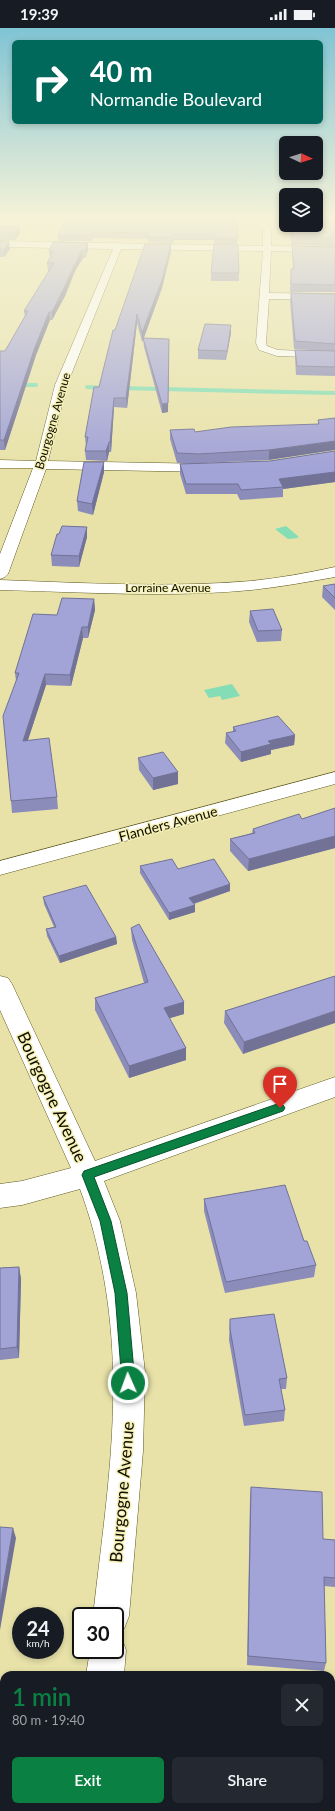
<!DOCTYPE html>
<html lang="en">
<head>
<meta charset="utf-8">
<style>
	:root { --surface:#171b24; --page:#242831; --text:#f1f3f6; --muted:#9ea1a6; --accent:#0b8043 }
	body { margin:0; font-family:Lato,sans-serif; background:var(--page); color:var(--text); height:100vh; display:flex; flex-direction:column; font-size:15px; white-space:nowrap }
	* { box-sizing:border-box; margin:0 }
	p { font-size:13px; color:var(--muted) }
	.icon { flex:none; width:22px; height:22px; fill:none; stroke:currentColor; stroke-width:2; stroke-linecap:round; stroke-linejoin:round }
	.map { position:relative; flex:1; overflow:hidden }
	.sheet { position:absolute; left:0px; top:1643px; width:335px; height:140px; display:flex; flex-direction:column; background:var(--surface); border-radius:12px 12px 0 0; box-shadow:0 2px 6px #0003 }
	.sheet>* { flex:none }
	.hud { position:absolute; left:12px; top:12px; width:311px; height:84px; border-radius:6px; box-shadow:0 2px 6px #0003; background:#00695c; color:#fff; overflow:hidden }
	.needle { width:26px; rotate:94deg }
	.controls { position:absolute; left:279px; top:108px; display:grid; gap:8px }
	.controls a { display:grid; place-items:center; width:44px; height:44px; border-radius:6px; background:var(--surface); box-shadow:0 2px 6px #0003; font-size:20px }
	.speed { position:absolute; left:12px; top:1579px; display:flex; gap:8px; font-size:20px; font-weight:700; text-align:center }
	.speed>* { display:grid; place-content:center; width:52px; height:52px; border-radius:50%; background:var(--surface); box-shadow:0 2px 6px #0003; line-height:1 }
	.speed small { font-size:10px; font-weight:400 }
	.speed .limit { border:2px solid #111; border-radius:6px; background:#fff; color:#111 }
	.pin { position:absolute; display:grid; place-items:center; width:34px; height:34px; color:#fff; margin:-41px -17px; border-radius:50% 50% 50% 0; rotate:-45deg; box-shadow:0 0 4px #0007 }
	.pin .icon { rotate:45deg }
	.me { position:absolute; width:44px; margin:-22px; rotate:358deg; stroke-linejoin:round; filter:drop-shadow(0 0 3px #0008) }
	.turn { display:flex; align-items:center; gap:14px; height:84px; padding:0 12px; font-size:18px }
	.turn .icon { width:52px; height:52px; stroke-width:2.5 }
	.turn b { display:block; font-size:28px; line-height:34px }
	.round { display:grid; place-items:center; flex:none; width:42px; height:42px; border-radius:6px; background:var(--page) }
	.head { display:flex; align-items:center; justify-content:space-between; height:68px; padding:0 12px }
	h1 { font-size:24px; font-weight:600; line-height:30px; color:var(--accent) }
	.primary-button { display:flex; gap:8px; margin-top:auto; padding:8px 12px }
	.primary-button a { flex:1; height:46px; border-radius:6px; background:var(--accent); color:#fff; font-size:16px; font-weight:600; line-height:46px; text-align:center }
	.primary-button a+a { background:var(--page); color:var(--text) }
	.status { display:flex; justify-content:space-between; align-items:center; height:28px; padding:0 20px; background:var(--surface); direction:ltr }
	.status svg { height:11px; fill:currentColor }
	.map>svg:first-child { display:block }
	.water { fill:#84ddb5 }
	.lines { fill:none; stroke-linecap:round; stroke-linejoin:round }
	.stream { stroke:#84ddb5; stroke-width:4 }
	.minor-casing { stroke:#5e5922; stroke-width:1 }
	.minor { fill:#fff; fill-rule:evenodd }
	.wall { fill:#8b8cb9 }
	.shaded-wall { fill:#717296 }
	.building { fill:#a2a3d7; stroke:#717296 }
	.route { fill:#0b8043; stroke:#07532c }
	.labels { text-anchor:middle; stroke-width:3; stroke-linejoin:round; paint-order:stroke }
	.far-street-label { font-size:12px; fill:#0e0c00; stroke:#f5f0b5 }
	.street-label { font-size:14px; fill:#0e0c00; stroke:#f5f0b5 }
	.near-street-label { font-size:17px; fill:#0e0c00; stroke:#f5f0b5 }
</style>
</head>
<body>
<div class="status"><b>19:39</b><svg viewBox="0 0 49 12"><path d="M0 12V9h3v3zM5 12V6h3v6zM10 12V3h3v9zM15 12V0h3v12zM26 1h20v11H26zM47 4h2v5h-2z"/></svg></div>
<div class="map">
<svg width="335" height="1783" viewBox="0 0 335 1783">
	<rect width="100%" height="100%" fill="#e8e2a9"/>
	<path class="water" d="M286,498l13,11h-2l1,1 -10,1 -13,-10z
		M232,656l8,12 -18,4 -2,-4 -11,2 -5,-8z"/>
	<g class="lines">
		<path class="stream" d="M0,357h36
			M87,359l17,1
			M118,360l217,5"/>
		<defs>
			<path id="minor" d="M254,191h8l9,9v18l64,1v6l-64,-2 -2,42 66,1v6l-66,-1 -3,44 1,3 11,4 57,2v6l-58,-2 -18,-6 -3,-7 7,-92 -142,-2 -54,136 -19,76 163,3 6,4 -6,4 -165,-3 -38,105 -3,3 -5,2v-25l33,-86h-33v-8l36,1 19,-76 58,-136 -113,-2v-6l263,5v-17z
				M335,539v10c-28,5 -55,10 -84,13 -83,8 -167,2 -251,0v-10c84,3 168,8 251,1 29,-3 56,-8 84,-14z
				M335,744v12l-335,91v-14z
				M0,948l8,2 4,6 83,177 240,-84v20l-231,84 16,40 16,72 9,79 -2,79 -14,165 -5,13 -9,3v-16h-22c9,-81 22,-163 20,-244 -1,-61 -12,-127 -33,-183l-58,16 -22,3v-24l22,-3 49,-13 -71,-158z
				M115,1607l6,2 5,13 -2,25h-38l4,-25h25z
				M0,1743h4v36h9l-13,4z
				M169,1779h84l2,4h-84z"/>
		</defs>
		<use href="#minor" class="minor-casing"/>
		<use href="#minor" class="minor"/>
	</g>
	<path class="wall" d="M235,191l3,19 -1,6h-23v-4h-40l-1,3 -25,-1v-3l-56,-1 -1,3h-33v-6z
		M335,191v27l-44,-1 -1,-20h26z
		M0,198l20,7 -5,7h-15z
		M0,213l10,8 -6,8h-4z
		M292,218l43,1v45h-45l1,-23h2l-1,-16z
		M88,222l-3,8h-2l-8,13 -10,25 -13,24h-2l-14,35 -31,95h-5v-98l5,-1 20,-34 -1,-6 25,-40h-1l-1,-8 3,-5 -1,-7z
		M171,223l-9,37 -18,50 24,74 -6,1 -18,-66 -1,-8 -1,3 -5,-19 -10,85 -13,-1 -3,45h-2l-2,9 -21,-1 -1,-9 1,-4 -1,-10 30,-107z
		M211,245h28v8h-28z
		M291,265l44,1v82l-39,-1 -1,-17v-8h17l-18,-1 -4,-48z
		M231,297v8l-5,27 -28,-1v-9z
		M335,390l-66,42 -67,3 68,-2 65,-10v31l-52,7v8l-43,3 -3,-6h-51l-6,-20v-10l18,-1h-21l-7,-24v-9l25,2 123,-8v-4z
		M104,434v10l-11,43 -15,-4 -1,-10z
		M87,499v10l-8,30 -27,-1 -1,-11 8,-21z
		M335,556v26l-13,-13 1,-11z
		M94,571l1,11 -7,28h-5l-12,48 -25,-1 -18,55 29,57 1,12 -46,4 -1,-12 5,-120 -1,-8 42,-58z
		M250,583l32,19 -1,11 -24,1 -8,-20z
		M233,699l62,8 -1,10 -23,5v4l-30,8 -16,-19 1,-10 7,-1z
		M138,730l40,14v12l-25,6 -14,-20z
		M335,780v40l-87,23 -18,-20v-12l22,-6 1,-4 49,-10z
		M140,838l38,3 52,22 -36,13 1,8 -26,8 -29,-47z
		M43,869l73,40 1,7 -57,19 -13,-27 -1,-7 8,-2 -10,-23z
		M131,900l53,74v12l-15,4 17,30v12l-57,18 -34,-68v-12l49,-15 -12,-43z
		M335,948l-92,78 -19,-31 1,-12z
		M204,1171l112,66 -2,12 -89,16 -21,-82z
		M19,1239l2,12 -2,79 -19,2v-92z
		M230,1291l57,59 -1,11h-5l4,21 -1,11 -40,5 -15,-86z
		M251,1459l72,52 12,1v47l-11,-1 2,77 -2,8 -77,-6 3,-168z"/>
	<path class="shaded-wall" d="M19,198l1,7 -5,7v-7z
		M92,204v6l-1,3v-6z
		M9,213l1,8 -6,8v-7z
		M88,215v7l-3,8v-7z
		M171,216v7l-9,37 -20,54v-9z
		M82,222l1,8 -8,13 -10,25 -13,24v-8l23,-48z
		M49,284l1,8 -14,35 -31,95 -1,-10 31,-93z
		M137,286v9l-10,85 -1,-10z
		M231,297v8l-5,27 1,-9z
		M169,311l-1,73 -6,1v-9z
		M114,370v9l-3,45 -1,-10z
		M335,413v9l-66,10v-10z
		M109,414v10l-2,9 -1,-10z
		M104,434v10l-11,43 -1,-11z
		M335,444v10l-52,7v-2l-4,-8z
		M87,499v10l-8,30v-11z
		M94,571l1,11 -7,28v-11z
		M82,599l1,11 -12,48 -1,-11z
		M45,646l1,11 -22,67 -1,-11z
		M295,707l-1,10 -23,5v4l-30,8v-10l27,-11z
		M178,744v12l-25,6v-12z
		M335,808v12l-87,23 1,-12z
		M230,856v7l-41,14v-7z
		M195,877v7l-26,8v-7z
		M116,909l1,7 -57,19 -1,-7z
		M184,974v12l-20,6v-12z
		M335,983v12l-92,31 1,-12z
		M186,1020v12l-57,18v-12z
		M19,1239l2,12 -2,79 -2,-11z
		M13,1500l3,10 -16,92v-25z"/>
	<path class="building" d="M66,191h169l2,1 1,18h-24v-4h-40l-1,3 -25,-1 1,-3 -57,-1 -1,3h-33z
		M316,191h19v19h-43l-1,-13h25z
		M0,198h19l-4,7h-15z
		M0,213h9l-5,9h-4z
		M53,214l35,1 -3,8 -3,-1 -7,14 -11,24 -12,24h-3l-14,35 -31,93h-4v-89h5l23,-40h-4l30,-48h-7l7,-12h-5z
		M145,216h26l-9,36 -20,53 -5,-19 -11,84h-12l-4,44h-1l-3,9h-21l3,-14h-3l9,-50h5l14,-57h2z
		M214,216l24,1 1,28h-28z
		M292,218l43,1v38l-44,-1v-15h3z
		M291,265l44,1v50l-40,-3z
		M205,296l26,1 -4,26 -29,-1z
		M143,310l26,1 -1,64 -6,1z
		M295,322l40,1v16l-38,-1z
		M335,390v23l-66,9 -70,4 -22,-1 -7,-23 24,-1 1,3 36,-5 88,-3 -1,-4z
		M335,423v21l-56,7 4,8 -42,3 -3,-6h-52l-6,-20 90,-3z
		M84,434h20l-12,42 -15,-3z
		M62,498l25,1 -8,29 -28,-1 6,-21h2z
		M335,556v14l-12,-12z
		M62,570l32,1 -6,28h-6l-12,48 -25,-1 -22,67 26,-3 8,59 -46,4 -8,-85 16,-43h-4l18,-59 24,1z
		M273,581l9,21 -24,1 -8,-20z
		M278,688l17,19 -27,6 3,3 -30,8 -15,-19 10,-2 -3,-4z
		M163,724l15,20 -25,6 -15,-20z
		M335,780v28l-86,23 -19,-20 25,-6 -2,-4 46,-15 3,5z
		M172,831l6,10 36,-10 16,25 -41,14 6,7 -26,8 -29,-47z
		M86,857l30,52 -57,19 -13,-27 10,-2 -13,-30z
		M139,896l45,78 -20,6 22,40 -57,18 -34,-68 53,-16 -17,-54z
		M335,948v35l-91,31 -19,-31z
		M285,1157l19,56h3l9,24 -90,17 -22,-83z
		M19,1239l-2,80 -17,2v-81z
		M274,1286l13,64 -8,1 6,31 -40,5 -15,-86v-10z
		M251,1459l71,5 1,47 12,1v38l-11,-1 2,86 -78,-7z
		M0,1499l13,1 -13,77z"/>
	<linearGradient id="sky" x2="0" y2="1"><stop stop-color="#80c4d4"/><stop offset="0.43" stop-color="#f5f2d8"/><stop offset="1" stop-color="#f5f2d8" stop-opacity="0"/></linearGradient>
	<rect width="335" height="440" fill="url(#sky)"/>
	<path class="route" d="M280,1075l3,2 2,3 -2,3 -189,66 17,44 16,72 8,90 -2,4 -5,2 -4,-2 -2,-4 -7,-90 -15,-72 -18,-46 2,-4z"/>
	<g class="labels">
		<g class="far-street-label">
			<text transform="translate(53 393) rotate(-74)" y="4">Bourgogne Avenue</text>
			<text x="168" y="564">Lorraine Avenue</text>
		</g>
		<g class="street-label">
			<text transform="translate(168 796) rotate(-15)" y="5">Flanders Avenue</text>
		</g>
		<g class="near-street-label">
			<text transform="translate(52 1069) rotate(65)" y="6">Bourgogne Avenue</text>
			<text transform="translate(122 1464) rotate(-85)" y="6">Bourgogne Avenue</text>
		</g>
	</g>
</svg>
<div class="controls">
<a><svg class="needle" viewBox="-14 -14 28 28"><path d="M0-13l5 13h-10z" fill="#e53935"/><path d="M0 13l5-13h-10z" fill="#9ea1a6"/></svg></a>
<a><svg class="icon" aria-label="layers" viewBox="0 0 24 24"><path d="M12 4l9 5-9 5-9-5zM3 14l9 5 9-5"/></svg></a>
</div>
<div class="speed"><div>24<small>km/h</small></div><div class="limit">30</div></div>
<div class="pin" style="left:280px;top:1080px;background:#d93025"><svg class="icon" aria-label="arrive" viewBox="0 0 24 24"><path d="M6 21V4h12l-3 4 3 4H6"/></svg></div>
<svg class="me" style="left:128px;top:1355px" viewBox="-20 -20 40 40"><circle r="17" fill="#0b8043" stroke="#fff" stroke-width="3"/><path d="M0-11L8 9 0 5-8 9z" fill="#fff"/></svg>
<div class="hud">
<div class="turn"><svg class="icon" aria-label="right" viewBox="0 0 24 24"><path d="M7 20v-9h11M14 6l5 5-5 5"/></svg><div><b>40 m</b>Normandie Boulevard</div></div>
</div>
<section class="sheet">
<div class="head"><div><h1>1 min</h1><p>80 m · 19:40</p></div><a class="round"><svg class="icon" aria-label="close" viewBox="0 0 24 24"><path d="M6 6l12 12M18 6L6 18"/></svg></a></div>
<div class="primary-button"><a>Exit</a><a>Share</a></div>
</section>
</div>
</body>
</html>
